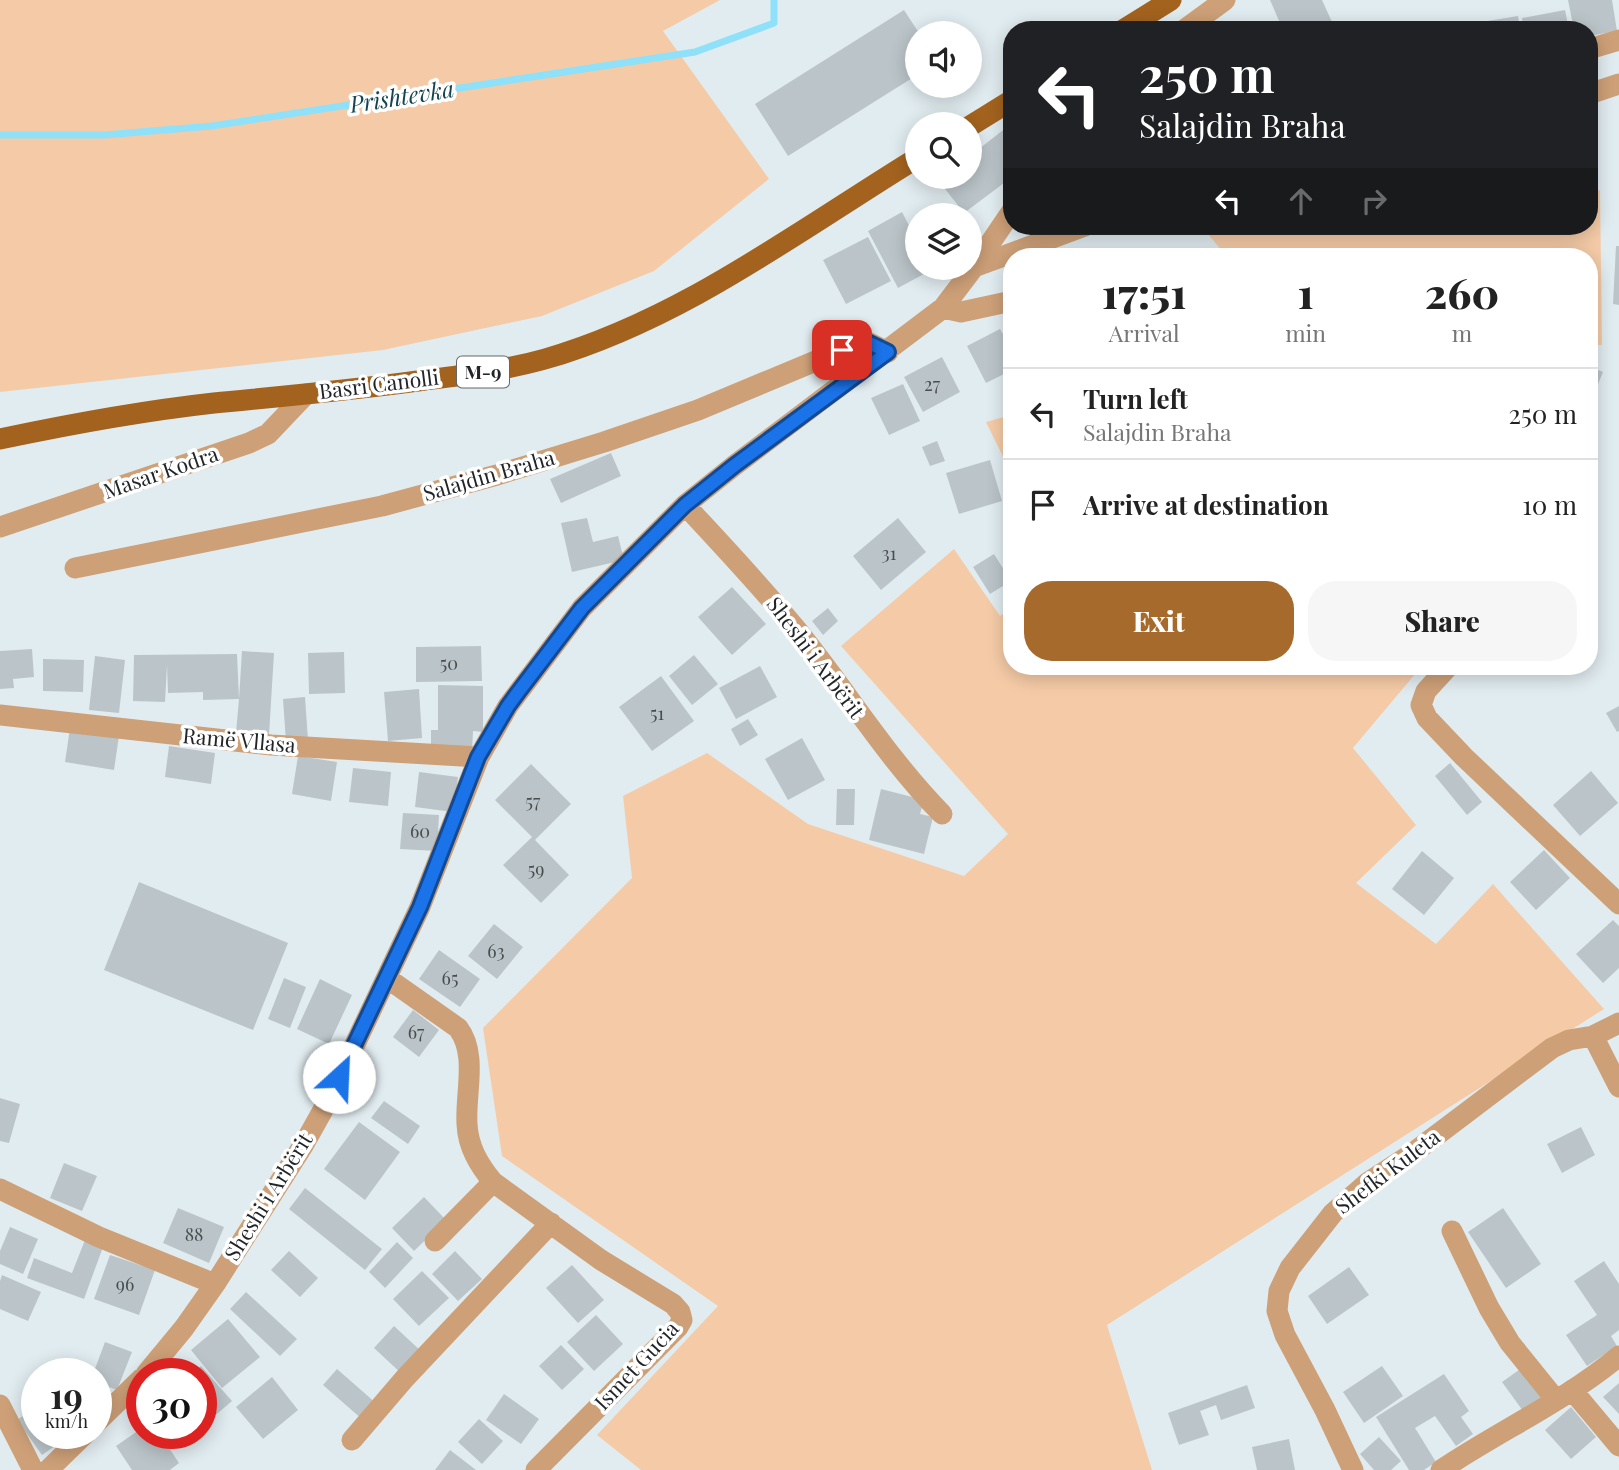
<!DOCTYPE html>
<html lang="en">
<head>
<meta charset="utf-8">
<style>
	:root { --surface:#fff; --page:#f6f6f6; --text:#222; --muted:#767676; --line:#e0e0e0; --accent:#a76a2d }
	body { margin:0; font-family:"Playfair Display",serif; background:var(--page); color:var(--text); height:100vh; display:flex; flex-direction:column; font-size:26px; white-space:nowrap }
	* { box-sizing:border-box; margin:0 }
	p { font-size:23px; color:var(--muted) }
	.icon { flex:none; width:38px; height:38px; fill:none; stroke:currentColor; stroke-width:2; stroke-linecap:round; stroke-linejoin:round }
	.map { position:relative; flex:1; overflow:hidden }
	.details { position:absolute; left:1003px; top:248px; width:595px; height:427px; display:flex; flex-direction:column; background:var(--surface); border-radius:28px; box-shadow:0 4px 18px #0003 }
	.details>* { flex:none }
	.hud { position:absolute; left:1003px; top:21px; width:595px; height:214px; border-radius:28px; box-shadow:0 4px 18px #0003; background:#202124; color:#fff; overflow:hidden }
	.buttons { position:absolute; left:905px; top:21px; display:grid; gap:14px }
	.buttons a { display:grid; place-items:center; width:77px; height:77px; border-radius:50%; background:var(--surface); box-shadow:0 4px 18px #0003; font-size:35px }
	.speed { position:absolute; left:21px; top:1358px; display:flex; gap:14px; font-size:35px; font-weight:700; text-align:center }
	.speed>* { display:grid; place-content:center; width:91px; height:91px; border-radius:50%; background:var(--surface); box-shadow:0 4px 18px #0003; line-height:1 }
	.speed small { font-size:18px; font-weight:400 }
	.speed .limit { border:10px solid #d22; background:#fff; color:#111 }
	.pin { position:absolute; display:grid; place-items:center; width:60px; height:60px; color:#fff; margin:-30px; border-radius:14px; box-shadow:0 4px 10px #0006 }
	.me { position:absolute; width:77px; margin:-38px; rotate:25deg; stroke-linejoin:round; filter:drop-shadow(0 0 5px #0008) }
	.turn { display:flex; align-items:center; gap:24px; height:147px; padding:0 21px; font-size:32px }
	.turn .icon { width:91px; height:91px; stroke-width:2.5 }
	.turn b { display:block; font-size:49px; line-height:60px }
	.lanes { display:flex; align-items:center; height:66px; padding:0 21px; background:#0003; justify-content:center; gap:35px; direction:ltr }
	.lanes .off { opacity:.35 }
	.eta { display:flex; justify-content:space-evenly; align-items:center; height:119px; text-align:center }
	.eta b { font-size:42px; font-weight:800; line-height:49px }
	.button { display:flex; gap:14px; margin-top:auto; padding:14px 21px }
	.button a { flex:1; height:80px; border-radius:28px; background:var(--accent); color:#fff; font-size:28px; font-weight:800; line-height:80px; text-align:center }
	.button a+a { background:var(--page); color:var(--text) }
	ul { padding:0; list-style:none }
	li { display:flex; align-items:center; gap:21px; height:91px; padding:0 21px; border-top:2px solid var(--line) }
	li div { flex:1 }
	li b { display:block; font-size:26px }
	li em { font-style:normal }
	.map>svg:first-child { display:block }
	.green { fill:#f5cba7 }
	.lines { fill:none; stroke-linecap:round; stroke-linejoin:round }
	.stream { stroke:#8ee1f9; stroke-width:7 }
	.building { fill:#bbc5c9 }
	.minor { stroke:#cda078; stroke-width:21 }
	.major { stroke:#a3631e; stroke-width:21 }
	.route-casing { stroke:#114b97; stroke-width:18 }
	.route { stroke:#1a73e8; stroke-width:12 }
	.labels { text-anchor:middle; stroke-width:7; stroke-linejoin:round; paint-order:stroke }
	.number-label { font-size:18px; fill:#484d50 }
	.shield { fill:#fff; stroke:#646668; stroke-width:2 }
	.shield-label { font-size:19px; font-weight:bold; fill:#212527 }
	.street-label { font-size:21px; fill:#212527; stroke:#fff }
	.water-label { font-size:23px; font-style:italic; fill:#124451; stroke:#fff }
</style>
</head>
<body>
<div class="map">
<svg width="1619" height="1470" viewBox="0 0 1619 1470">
	<rect width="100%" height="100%" fill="#e1ecf0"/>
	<path class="green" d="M0,0h720l-57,31 106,148 -115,92 -112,45 -159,34 -383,42z
		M1600,190l2,155h-13v-88h-362l-19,-23 24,-8h357v-33z
		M1011,415h1l-1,58 -25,-51z
		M954,549l46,67 11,-9 1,60h409l-68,81 63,77 -60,58 80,61 57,-60 111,125 -497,316 45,145h-511l-44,-35 121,-129 -216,-150 -19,-128 149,-150 -9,-82 84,-43 101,71 156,52 44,-42 -167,-188z"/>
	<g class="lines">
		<path class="stream" d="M0,135h105l107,-9 483,-74 79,-29v-23"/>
	</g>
	<path class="building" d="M1270,0h52l10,22 -19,8h-30z
		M1568,0h44l5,31 -28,5v-6h-15z
		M904,10l15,23 -2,42 -129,81 -33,-52z
		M1565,10l4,20h-45l-2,-12z
		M1518,16l2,14h-43l-2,-7z
		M1012,123v54l-48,36 -26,-33 4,-3h28v-21z
		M902,212l15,29v27h18l-37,20 -30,-57z
		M868,237l23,44 -45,23 -23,-44z
		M1616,246h3v59l-6,-1z
		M1000,329l12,21v20l-26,13 -19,-37z
		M942,357l18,35 -37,20 -19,-35z
		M1589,366l14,6 -9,22 -5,-2z
		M903,384l17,37 -31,14 -18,-37z
		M937,441l8,20 -15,5 -8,-19z
		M611,453l10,23 -60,27 -11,-24z
		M990,460l12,41 -43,13 -13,-41z
		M587,518l6,24 25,-6 6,24 -52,12 -11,-49z
		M898,518l28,34 -45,38 -28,-34z
		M994,554l17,27 -21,13 -17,-27z
		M732,587l34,37 -34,31 -34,-38z
		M828,608l10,13 -15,14 -11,-14z
		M481,646l1,35 -66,1v-35z
		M32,649l2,28 -21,2 1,9 -14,1v-38z
		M242,651l32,2 -5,82 -33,-2 3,-34 -36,1v-8l-35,1 -1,-28 -2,37 -32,-1 1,-46 103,-1 2,45z
		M344,652l1,41 -36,1 -1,-41z
		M694,655l24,29 -26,21 -23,-29z
		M95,656l30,4 -6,53 -30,-3z
		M43,659l41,1 -1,32 -40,-1z
		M760,666l17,31 -41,22 -17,-31z
		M661,676l33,45 -42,30 -33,-44z
		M438,685l45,1v46l-10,-1 -1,21 -41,-1v-21h7z
		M419,689l3,49 -34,3 -4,-49z
		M305,697l3,43 -22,2 -3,-43z
		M1619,706v25l-2,1 -11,-19z
		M748,719l10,16 -18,11 -9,-17z
		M70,728l49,8 -5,34 -49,-8z
		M802,738l23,42 -37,20 -23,-41z
		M169,746l46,7 -4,31 -46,-7z
		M298,756l39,6 -6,39 -39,-7z
		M1450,763l32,39 -15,13 -32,-39z
		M531,764l40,40 -36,36 34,35 -28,28 -38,-38 29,-28 -37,-37z
		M353,768l38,4 -3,34 -39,-4z
		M1591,771l27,32 -38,33 -27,-31z
		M419,772l39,5 -5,35 -38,-5z
		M837,789h18l-1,36h-18z
		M881,789l43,11 -4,14 13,3 -9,37 -55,-14z
		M403,813l36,2 -2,36 -37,-2z
		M1544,850l26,28 -34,32 -26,-28z
		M1422,851l32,27 -30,37 -32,-26z
		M139,882l149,61 -35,87 -149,-60z
		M1613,920l6,6v42l-16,15 -27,-29z
		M494,924l29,23 -26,32 -29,-23z
		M439,950l41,29 -20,28 -41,-28z
		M284,978l22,9 -16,41 -22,-9z
		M320,979l32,16 -23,49 -32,-15z
		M413,1010l26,20 -20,27 -26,-20z
		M0,1098l20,6 -11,39 -9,-2z
		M384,1101l36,25 -12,18 -37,-26z
		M359,1122l41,30 -35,48 -41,-31z
		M1581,1127l14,28 -33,18 -15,-29z
		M64,1163l33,13 -15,35 -32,-13z
		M305,1188l77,61 -17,21 -76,-61z
		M424,1197l22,23 -32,31 -22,-23z
		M178,1208l46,19 -15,36 -46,-20z
		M1503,1208l38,56 -35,24 -38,-56z
		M10,1227l28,12 -15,35 -23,-10v-13z
		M85,1240l18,7 -19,52 -57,-21 7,-20 38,15z
		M397,1242l16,16 -28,30 -16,-16z
		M289,1251l29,27 -18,19 -29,-27z
		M455,1251l27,28 -24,22 -26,-27z
		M110,1255l45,15 -16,45 -45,-16z
		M1604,1261l15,23v46l-8,6 6,10 -30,20 -21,-31 31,-20 -23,-34z
		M572,1265l32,35 -26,23 -32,-35z
		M1349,1267l20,28 -42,29 -19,-28z
		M422,1271l27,27 -30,28 -26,-27z
		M2,1275l39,17 -13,29 -28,-12v-28z
		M246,1292l51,47 -17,17 -50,-47z
		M596,1315l27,29 -29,27 -27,-29z
		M228,1319l32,38 -38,31 -31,-38z
		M394,1326l28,26 -20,22 -28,-26z
		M105,1342l27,10 -15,38 -21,-8v-8h-3z
		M561,1345l23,24 -22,21 -23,-24z
		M1526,1365l20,29 -23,17 -21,-29z
		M201,1366l31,35 -28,24 -3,-3v-48h-9z
		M1382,1366l21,30 -39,27 -21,-31z
		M337,1369l40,35 -14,16 -40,-35z
		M1444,1374l25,37 -8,6 12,17 -17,12 -21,-30 -20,12 21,34 -12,8h-15l-33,-53z
		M272,1377l26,33 -35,29 -27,-32z
		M1619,1383v31l-16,-17z
		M1247,1385l8,23 -34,12 -5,-15 -16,6 9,24 -30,10 -11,-32z
		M504,1394l35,25 -18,25 -35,-24z
		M37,1406v27h36l-31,22 -25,-35z
		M1571,1407l25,30 -25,22 -26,-29z
		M479,1419l24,22 -21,23 -24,-22z
		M142,1428v5h17l20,30 -9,7h-38l-16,-24z
		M1379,1437l22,24 -10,9h-17l-14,-16z
		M1289,1439l6,31h-38l-5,-23z
		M450,1450l26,20h-41z"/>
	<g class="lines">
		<path class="minor" d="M1184,30l41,-30
			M1589,49l30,-9
			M1589,94l30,-10
			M974,267l111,-41
			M943,308l18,4 51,-11
			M685,505c38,41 76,81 111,124 50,61 90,128 146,185
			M0,527l249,-84 19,-9 38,-40
			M75,568l307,-62 115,-31 107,-33 94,-32 144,-60 25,-8 21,10
			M1448,667l-22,24 -5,14 6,13 37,39 155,147
			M0,715l271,30 208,12
			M387,978l71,50c20,26 7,65 9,96 1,23 12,41 26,58l108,78 72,44 7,8 2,8 -4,7 -142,143
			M1593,1036l26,51
			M0,1189l99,48 116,47
			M1452,1231l37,77 21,35 46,57
			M435,1241l58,-59
			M146,1374l38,-46 31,-44 89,-140 24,-43 92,-194 59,-150 29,-51 74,-98 103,-103 50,-40 208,-157 31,-41 38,-56
			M1572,1390l47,56
			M0,1405l33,65
			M96,1423l46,-45
			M352,1440l53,-62 146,-155
			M48,1470l38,-37
			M1353,1470l-28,-60 -40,-75 -8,-24 2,-20 11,-23 43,-55 34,-30 46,-30 139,-105 17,-8 24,-4 26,-13
			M1441,1470c58,-39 124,-69 178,-114"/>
		<path class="major" d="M1123,30l48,-30
			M970,126l42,-26
			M0,439c71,-15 142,-28 214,-36 71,-7 141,-13 211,-23 40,-5 81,-10 120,-21 136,-39 253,-128 372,-201"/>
	</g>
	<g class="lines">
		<defs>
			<path id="route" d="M339,1077l81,-170 58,-150 30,-51 11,-15 63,-83 103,-103 50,-40 153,-113 -21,-10 -25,8"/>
		</defs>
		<use href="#route" class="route-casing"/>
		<use href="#route" class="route"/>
	</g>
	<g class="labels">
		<g class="number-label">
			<text x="932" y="391">27</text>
			<text x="889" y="560">31</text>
			<text x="449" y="670">50</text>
			<text x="657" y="720">51</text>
			<text x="533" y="808">57</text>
			<text x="420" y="838">60</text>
			<text x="536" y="876">59</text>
			<text x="496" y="958">63</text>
			<text x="450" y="985">65</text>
			<text x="416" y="1039">67</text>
			<text x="194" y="1241">88</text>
			<text x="125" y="1291">96</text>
		</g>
		<rect class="shield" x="457" y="356.5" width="52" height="31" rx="5"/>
		<g class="shield-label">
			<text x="483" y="379">M-9</text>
		</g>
		<g class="street-label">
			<text transform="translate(379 385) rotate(-7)" y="7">Basri Canolli</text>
			<text transform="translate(161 473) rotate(-19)" y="7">Masar Kodra</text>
			<text transform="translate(489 476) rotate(-16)" y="7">Salajdin Braha</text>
			<text transform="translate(815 658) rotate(53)" y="7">Sheshi i Arbërit</text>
			<text transform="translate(239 741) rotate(5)" y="7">Ramë Vllasa</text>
			<text transform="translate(1388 1172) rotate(-37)" y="7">Shefki Kuleta</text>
			<text transform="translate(269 1197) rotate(-58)" y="7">Sheshi i Arbërit</text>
			<text transform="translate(637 1366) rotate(-47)" y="7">Ismet Gucia</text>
		</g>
		<g class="water-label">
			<text transform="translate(402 97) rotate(-9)" y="8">Prishtevka</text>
		</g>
	</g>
</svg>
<div class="buttons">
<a><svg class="icon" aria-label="sound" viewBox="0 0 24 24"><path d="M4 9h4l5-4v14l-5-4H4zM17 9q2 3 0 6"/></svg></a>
<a><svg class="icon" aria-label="search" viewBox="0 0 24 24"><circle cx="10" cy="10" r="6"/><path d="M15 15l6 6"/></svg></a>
<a><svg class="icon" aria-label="layers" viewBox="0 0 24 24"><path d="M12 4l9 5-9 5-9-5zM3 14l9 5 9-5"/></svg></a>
</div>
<div class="speed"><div>19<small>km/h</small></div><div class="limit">30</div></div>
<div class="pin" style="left:842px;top:350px;background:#d93025"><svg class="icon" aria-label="arrive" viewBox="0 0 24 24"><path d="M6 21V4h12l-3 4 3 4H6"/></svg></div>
<svg class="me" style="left:339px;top:1077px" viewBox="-20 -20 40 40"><circle r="19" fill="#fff"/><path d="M0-13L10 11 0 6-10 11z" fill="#1a73e8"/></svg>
<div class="hud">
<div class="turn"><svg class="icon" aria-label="left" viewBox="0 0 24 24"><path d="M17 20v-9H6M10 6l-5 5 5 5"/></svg><div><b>250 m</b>Salajdin Braha</div></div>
<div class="lanes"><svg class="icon" aria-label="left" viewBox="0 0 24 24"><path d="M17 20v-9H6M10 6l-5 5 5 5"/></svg><svg class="icon off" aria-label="ahead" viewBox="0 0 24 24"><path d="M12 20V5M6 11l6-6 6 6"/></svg><svg class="icon off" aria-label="right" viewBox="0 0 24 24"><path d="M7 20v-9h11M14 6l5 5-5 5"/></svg></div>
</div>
<section class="details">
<div class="eta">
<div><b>17:51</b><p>Arrival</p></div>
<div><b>1</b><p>min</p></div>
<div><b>260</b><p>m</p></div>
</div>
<ul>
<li><svg class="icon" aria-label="left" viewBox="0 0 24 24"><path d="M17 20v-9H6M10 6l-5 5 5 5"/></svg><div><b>Turn left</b><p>Salajdin Braha</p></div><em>250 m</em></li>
<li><svg class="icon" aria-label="arrive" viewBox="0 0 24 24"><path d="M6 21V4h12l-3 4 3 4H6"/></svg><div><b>Arrive at destination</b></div><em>10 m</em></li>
</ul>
<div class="button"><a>Exit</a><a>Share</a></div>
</section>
</div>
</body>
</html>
